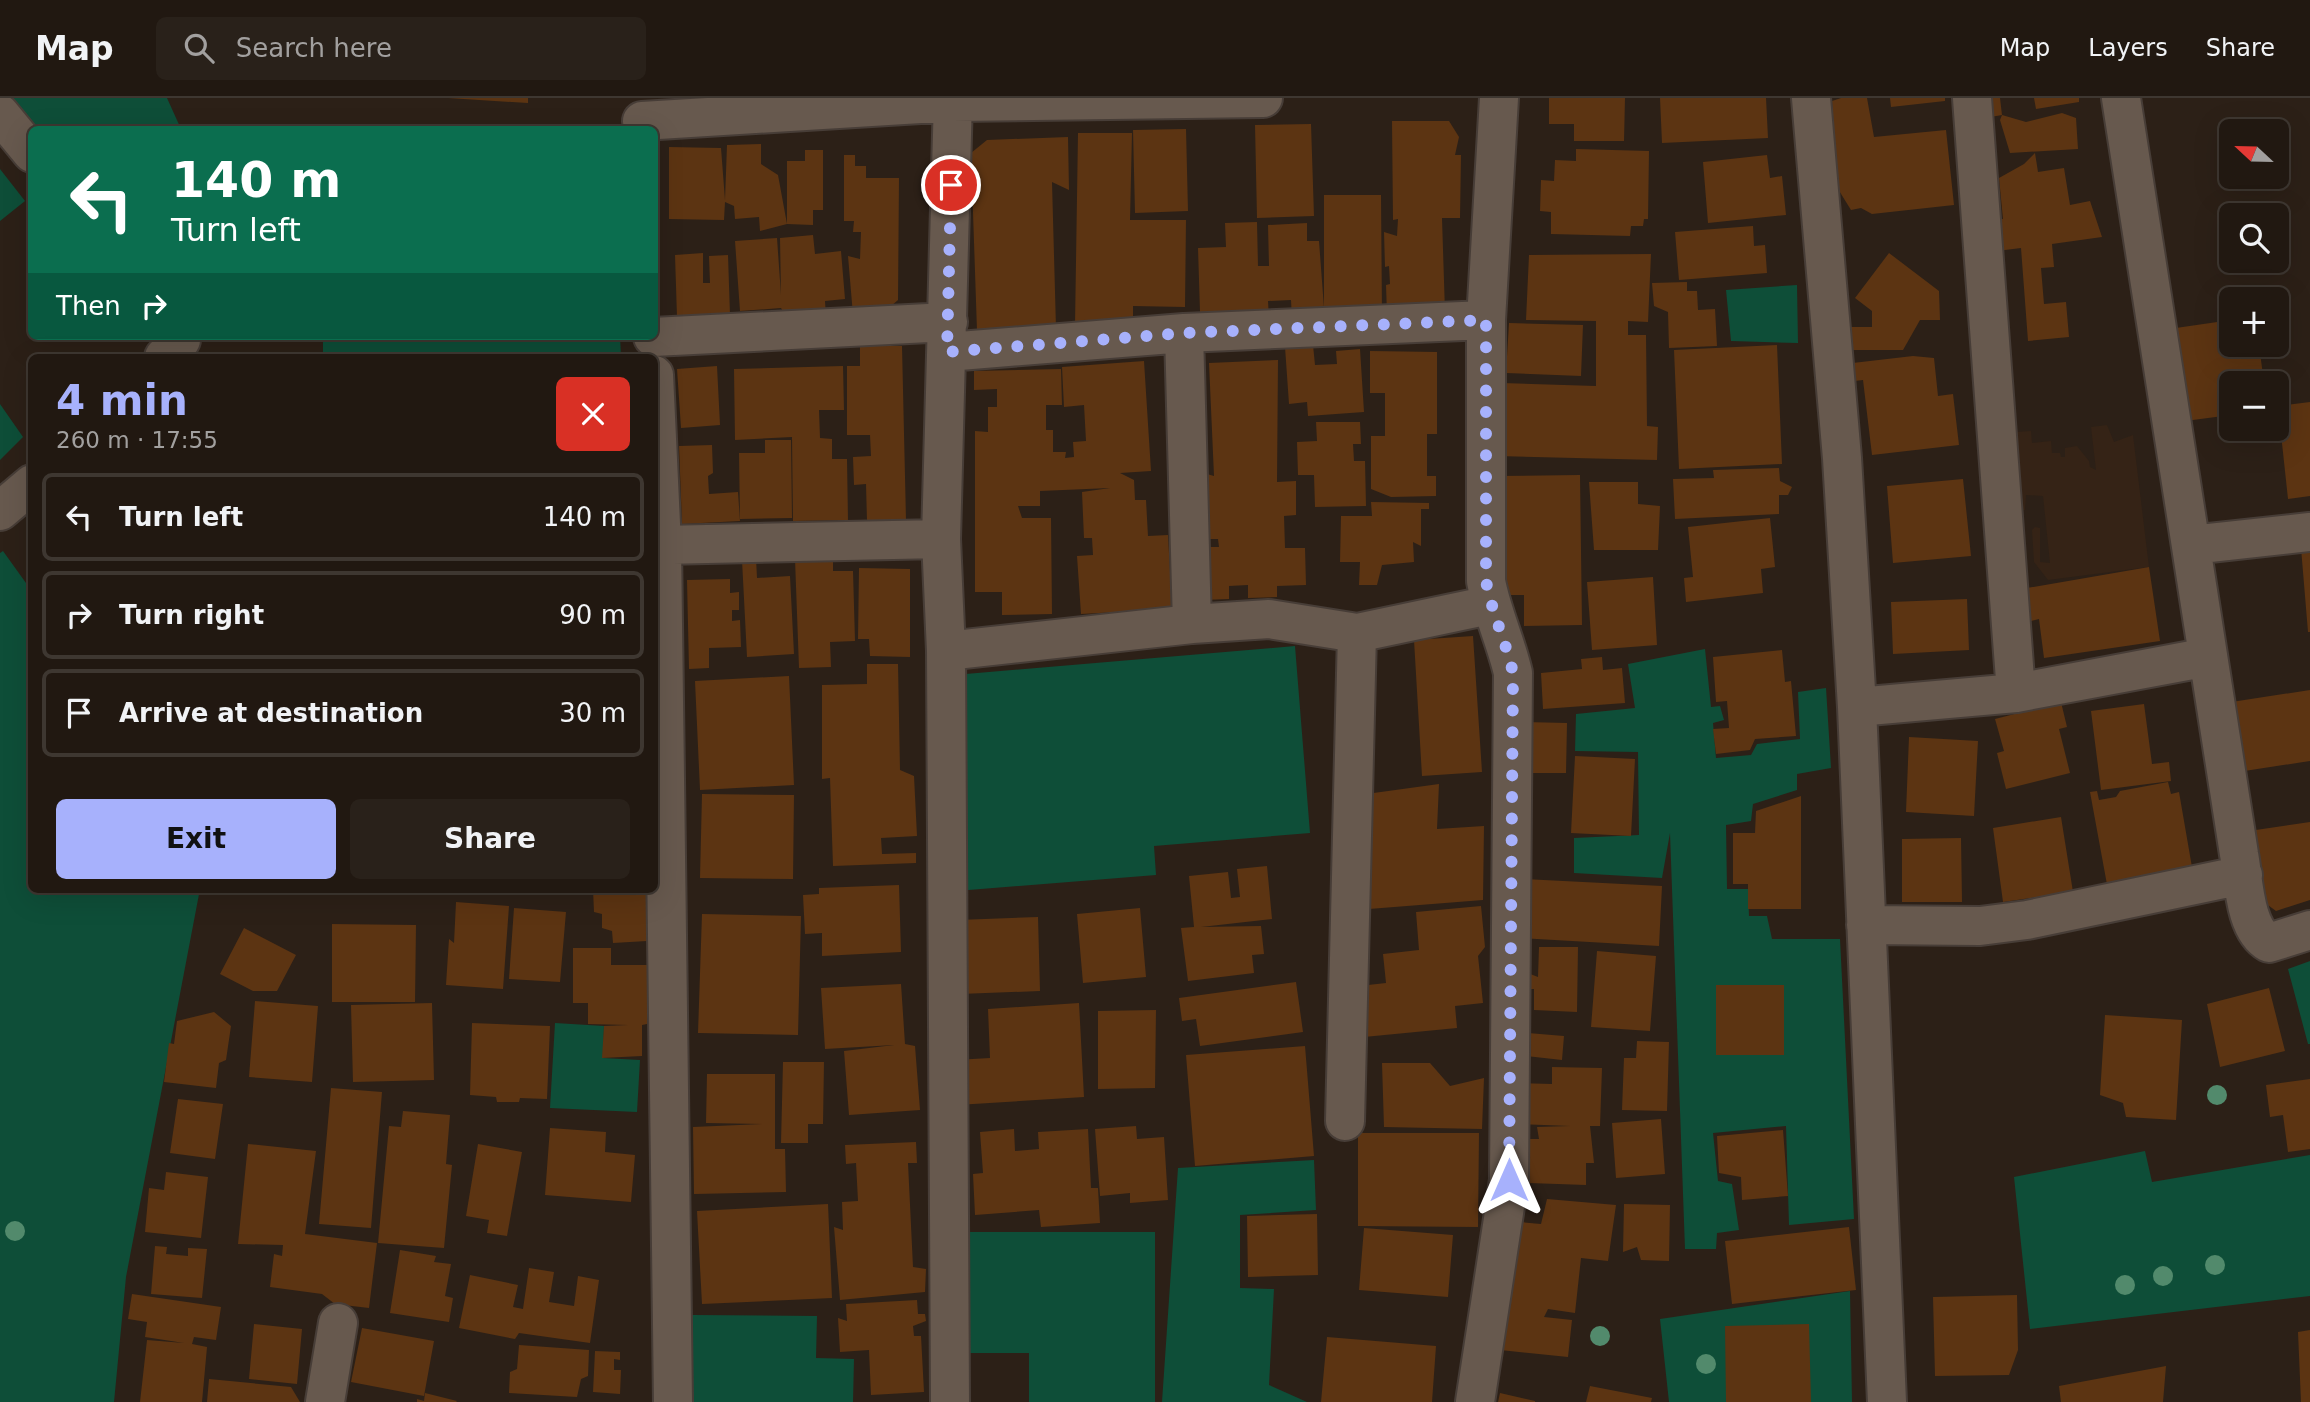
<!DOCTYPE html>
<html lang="en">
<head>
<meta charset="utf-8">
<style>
	:root { --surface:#211811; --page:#29211a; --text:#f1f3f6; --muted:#a2a09f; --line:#3e3731; --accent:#a7b1fc }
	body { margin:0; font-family:"DejaVu Sans",sans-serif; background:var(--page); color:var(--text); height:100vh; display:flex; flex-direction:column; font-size:26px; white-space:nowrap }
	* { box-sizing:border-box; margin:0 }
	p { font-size:23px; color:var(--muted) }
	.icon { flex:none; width:38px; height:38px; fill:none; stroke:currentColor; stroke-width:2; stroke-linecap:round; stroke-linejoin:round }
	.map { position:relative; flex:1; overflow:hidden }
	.sheet { position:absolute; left:28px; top:256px; width:630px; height:539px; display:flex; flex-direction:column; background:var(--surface); border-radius:10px; box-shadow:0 7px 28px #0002,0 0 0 2px var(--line) }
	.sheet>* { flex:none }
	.banner { position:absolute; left:28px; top:28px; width:630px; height:214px; border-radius:10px; box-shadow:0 7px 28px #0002,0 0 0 2px var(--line); background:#0b6e4f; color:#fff; overflow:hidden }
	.needle { width:46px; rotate:292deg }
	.controls { position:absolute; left:2219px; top:21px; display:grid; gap:14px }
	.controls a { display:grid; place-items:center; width:70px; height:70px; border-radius:10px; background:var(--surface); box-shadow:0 7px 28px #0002,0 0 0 2px var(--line); font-size:35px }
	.pin { position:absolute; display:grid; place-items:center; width:60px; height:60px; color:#fff; margin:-30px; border:4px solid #fff; border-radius:50%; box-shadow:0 2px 7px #0007 }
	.me { position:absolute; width:77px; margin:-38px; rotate:0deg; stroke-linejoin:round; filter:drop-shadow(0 0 5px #0008) }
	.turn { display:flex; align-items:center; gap:24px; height:147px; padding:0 28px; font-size:32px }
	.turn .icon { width:91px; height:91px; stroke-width:2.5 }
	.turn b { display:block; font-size:49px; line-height:60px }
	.then { display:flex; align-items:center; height:66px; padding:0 28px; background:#0003; gap:14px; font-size:26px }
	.round { display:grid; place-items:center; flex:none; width:74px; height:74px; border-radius:10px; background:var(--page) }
	.head { display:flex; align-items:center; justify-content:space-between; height:119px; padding:0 28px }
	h1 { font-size:42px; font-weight:800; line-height:52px; color:var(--accent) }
	.primary-button { display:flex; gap:14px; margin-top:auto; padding:14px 28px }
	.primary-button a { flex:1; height:80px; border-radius:10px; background:var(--accent); color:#111; font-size:28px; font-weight:800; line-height:80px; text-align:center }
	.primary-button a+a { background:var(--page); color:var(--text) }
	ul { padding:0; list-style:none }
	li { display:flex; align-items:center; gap:21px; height:88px; margin:0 14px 10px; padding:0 14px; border:4px solid var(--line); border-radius:10px }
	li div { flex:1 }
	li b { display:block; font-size:26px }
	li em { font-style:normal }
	header { display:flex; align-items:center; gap:42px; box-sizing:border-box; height:98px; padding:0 35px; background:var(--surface); border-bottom:2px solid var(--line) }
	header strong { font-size:33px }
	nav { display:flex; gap:38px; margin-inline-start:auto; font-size:24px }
	.search { width:490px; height:63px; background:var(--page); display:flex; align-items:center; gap:18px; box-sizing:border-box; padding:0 24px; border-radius:10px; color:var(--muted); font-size:26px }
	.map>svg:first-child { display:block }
	.built { fill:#352316 }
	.green { fill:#0e4e38 }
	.building { fill:#5c3412 }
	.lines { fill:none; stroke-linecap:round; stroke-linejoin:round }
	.minor-casing { stroke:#473d37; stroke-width:42 }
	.minor { stroke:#67594e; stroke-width:38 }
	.tree { fill:#528a6c }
	.route { stroke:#a7b1fc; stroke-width:12; stroke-dasharray:0 21.6 }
</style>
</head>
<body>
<header>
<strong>Map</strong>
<div class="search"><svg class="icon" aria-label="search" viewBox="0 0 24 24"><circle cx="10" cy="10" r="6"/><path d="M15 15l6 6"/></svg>Search here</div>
<nav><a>Map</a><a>Layers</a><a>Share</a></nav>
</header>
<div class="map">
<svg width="2310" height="1304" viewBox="0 0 2310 1304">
	<rect width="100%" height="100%" fill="#2c2017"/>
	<path class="built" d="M2107,327l7,17 19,-7 16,132 -101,13 -14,-18 -2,-32 3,-3 5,1v34l10,1 -7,-67 -17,-1 -1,15h-5l-20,-77 31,-2 1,12 19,-2 1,12h8l1,4h4v-9l12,-2 12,15 1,6 6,3 -5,-43z"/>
	<path class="green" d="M4,0h163l14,31 -149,1z
		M0,71l25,32 -25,20z
		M1797,187l1,58 -67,-2 -5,-51z
		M323,238h297l1,21h-298z
		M0,306l23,33 -23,23z
		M3,453l28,39 1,230 -4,18 3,1 1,50h168l-74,388 -12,125h-114v-849z
		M1295,548l15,187 -156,13 2,29 -200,16 -2,-216z
		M1705,551l6,58 9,-1 4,14 -11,3 3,35 35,-3 6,-11 43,-5 -2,-47 28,-4 5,80 -34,6v16l-44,14 -2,17 -25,4 1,64h21l1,27h18l5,23h68l14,280 -65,6 -3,-99 -73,7 5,48 14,3 7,46 -22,3 -1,16h-31l-15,-416 -8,45 -88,-5v-35l65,-3 -1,-83 -63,-1 1,-37 59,-6 -7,-44z
		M2310,863v83h-2l-20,-75z
		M555,925l49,3 -1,32 37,2 -3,52 -87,-4z
		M2145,1053l7,31 158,-27v141l-280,33 -16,-152z
		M1314,1062l2,50 -76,5v73l34,1 -5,96 38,17h-145l16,-234z
		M968,1134h187v170h-126v-49h-62z
		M1850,1193l2,111h-183l-9,-83z
		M692,1217l125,1 -1,42 38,1 -1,43h-163z"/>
	<path class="building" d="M448,0h80v5z
		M1549,0h76l-1,43h-50v-17h-25z
		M1660,0h106l2,40 -106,5z
		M1841,0h26l7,39 72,-7 8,75 -82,9 -11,-6 -10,2 -13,-21 -6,-88z
		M1890,0h55v3l-54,6z
		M1982,0h18l2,17 -17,3z
		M2034,0h45v4l-43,7z
		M2062,15l14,5 2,31 -68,4 -10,-33 2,-5 24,7z
		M1392,23h57l10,16 -4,18h6l-1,63h-18l3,94 -58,2 -1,-29 4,-1 -1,-18 -4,1 -1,-35 13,4 1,-17 -5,1z
		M1311,26l3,92 -57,2 -2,-93z
		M1186,31l2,82 -53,2 -2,-83z
		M1078,35h54l-2,87h56l-1,87 -52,-1v20l-58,-1z
		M1068,39l1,53 -17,-8 4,146 -79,3 -6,-178 16,-13z
		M761,46v20l17,11 9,49 -27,7 -1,-14 -24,2 -1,-13 -9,-4 -1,18 -55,-1v-72l52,1 4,52 2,-55z
		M1576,51l73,2 -1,68h-4l-1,7h-12l-1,10 -79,-2v-22l-11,-1 1,-31 13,1 1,-21 21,1z
		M805,52h18v60h-10v15l-26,-1v-63h18z
		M2035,55l3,19 26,-4 6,37 20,-4 12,36 -50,7 2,23 -13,1 3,36 22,-2 3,35 -41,4 -7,-93 -24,3 -5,-34 11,2 -4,-41 25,-14z
		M844,57h11v11h11v12h33l-1,122 -15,13 -30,2 -5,-59 12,3 1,-27h-8l1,-11h-10z
		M1767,57l3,23 12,-2 4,39 -78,8 -5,-61z
		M1324,97h57l1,120 -90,4 -1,-19 -23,1 1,17h-9v-8l-60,2 -2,-64 28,-1 -1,-24 32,-1 1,44h11l-1,-41 39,-2v18h12l5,67z
		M1753,128l1,20 11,-1 2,28 -88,7 -4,-48z
		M813,137l2,19 26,-3 4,48 -20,2 1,15 -38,3 -7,-11 -41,3 -5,-70 42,-3 4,57 -1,-57z
		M703,155v30h7l-1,-27 19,-1 2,60 -53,2 -2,-62z
		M1889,155l50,38 1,29h-20l-17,30h-54v-23h23v-16l-17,-13z
		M1651,156l-3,68 -20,-1v14h18l1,91 11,1 -1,33 -160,-4 4,-73 95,3v-65l-70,-1 3,-65z
		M1687,184v9h10l1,19 17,-1 2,37 -48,2 -1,-36 -14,-6 -2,-23z
		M2231,222v25h28l5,38h-33v32l-46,6 -16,-92z
		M1509,225l74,2 -2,51 -75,-3z
		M1313,247l2,20 22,-1 -1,-13 24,-2 4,63 -56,4 -1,-14 -18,2 -4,-57z
		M1777,247l5,119 -103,5 -5,-119z
		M860,248h42l4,174 -39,1 -1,-37 -12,1 -1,-28 18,-1 -1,-21h-23v-69h13z
		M1370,253l67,1v82h-10v42h9v20l-45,1 -20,-8v-53h14v-43h-15z
		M1913,258l21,2 4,38 15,-2 6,51 -87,10 -9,-75 -17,2 -2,-18z
		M1278,262l-1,122 19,-1v34l-12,1 1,32h20l1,37 -29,1v11l-29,1v-13l-19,1v13l-27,1 -1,-53h18l-1,-8h-10l-1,-65 7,2 -5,-113z
		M1144,263l7,110 -31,2 14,7 1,20h11l2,36 20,-1 4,74 -91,5 -4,-58 16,-1 -1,-17h-8l-2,-46 28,-4 -70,3v15h-22l4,12h29l1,96 -50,1v-23h-27v-161l13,1v-25h9v-18l-23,1v-19l87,-2 1,36h-16v25h7v22h13l-1,6 9,-1 -1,-15 13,-1 -2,-36 -20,2 -2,-40z
		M717,268l3,59 -39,3 -4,-59z
		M843,268l1,44h-25l1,28 12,1v20h15l1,61 -55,1 -1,-84 -57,3 -1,-71z
		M2310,304v94l-22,3 -10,-93z
		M1316,324h44l1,22h-8l1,17h11l1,45 -51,1 -1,-32h-16l-1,-33 20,-1z
		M765,342h26l1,78 -52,1 -1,-66h26z
		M712,347l1,28 -5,3 1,18 29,-2 2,29 -58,3 -3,-78z
		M1779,370l1,13 12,6 -4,8h-9v19l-104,5 -2,-40 41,-1 -1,-8z
		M1580,377l2,150 -58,1v-31h-27l-1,-119z
		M1963,381l8,77 -78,7 -6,-77z
		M1589,384h49v22l22,2 -2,44h-64z
		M1371,404l58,1v6h-8v37l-8,-4 1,20 -32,3 -5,20h-18l1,-23h-20l1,-46h31z
		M1770,420l5,49 -14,2 2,24 -77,9 -2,-24 9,-1 -5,-50z
		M2310,449v85h-2l-7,-84z
		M756,460l1,20 33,-2 4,78 -47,3 -5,-97z
		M833,460v13h20l2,70 -25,1 1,25 -32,1 -4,-109z
		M2149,469l11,74 -116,17 -5,-39 -27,7 -2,-35z
		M859,470l51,1v88l-40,-1 -1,-17h-11z
		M1653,479l4,68 -65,5 -5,-68z
		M730,481v14l9,-1v18h-7v11l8,-1 1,27 -32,1v20l-20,1 -2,-89z
		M1967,501l2,51 -76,4 -2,-52z
		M1473,538l9,136 -60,4 -8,-136z
		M1782,552l3,32 6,-1 5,55 -41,3 -5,11 -34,4 -3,-25 16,-1 -2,-27 -11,1 -3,-45z
		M1602,559l1,13 19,-2 3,35 -82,6 -2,-36 41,-4 -1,-10z
		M867,566h31l2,106 14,6 3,60 -36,2 1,16 34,-1v10l-83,3 -3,-88 -8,1v-94l45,-1z
		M789,578l5,109 -94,5 -5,-109z
		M2310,592v71l-72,11 -13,-69z
		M2061,604l6,25 -8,2 11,44 -64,16 -9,-36 7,-2 -9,-32z
		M2144,606l8,60 17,-2 2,19 -70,9 -10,-79z
		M1521,624l46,1 -1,50h-47z
		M1909,639l69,4 -4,75 -68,-4z
		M1575,658l60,3 -4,77 -60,-3z
		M2168,684l3,12 8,-2 14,81 -85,17 -18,-98 7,-1 2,9 17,-3 4,-6z
		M1439,686l-2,45 47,-3 -1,74 -114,9 -10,-114z
		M702,696l92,1 -1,84 -93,-1z
		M1801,698v113h-53v-25h-15v-51h22l1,-22z
		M2061,719l12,75 -70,10 -10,-74z
		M2310,724v78l-34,11 -19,-14 -8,-66z
		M1961,740l1,64h-60v-63z
		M1267,768l5,53 -71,8 60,-1 3,28 -12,1 2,18 -66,8 -7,-53 13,-1 -5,-51 39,-4 3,26 9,-1 -3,-28z
		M1524,781l138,7 -3,60 -139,-8z
		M899,787l2,67 -79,4v-23l-17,1 -2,-39 16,-1v-6z
		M593,791h59l2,42 -7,1v9l-34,2 -1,-12 -10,-3v-14l-8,-2z
		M456,804l53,4 -6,83 -57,-4 3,-46 5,4z
		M1481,808l4,41 -7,9 5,47 -28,3 2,22 -93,9 -5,-51 27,-3 -3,-29 36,-4 -3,-38z
		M514,810l52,4 -6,70 -51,-3z
		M1140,810l6,69 -63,6 -6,-69z
		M702,816l99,2 -3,119 -100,-2z
		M1038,819l2,74 -80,3 -2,-74z
		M332,826l84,1 -1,77h-83z
		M244,830l52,27 -19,36h-24l-33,-17z
		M1539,849h39l-1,65 -43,-2v-21h-9v-17l13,5z
		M573,850h38v17h37l-1,59 -5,1v31l-40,2 2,-32 24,-1 -40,-1v-21h-15z
		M1597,853l59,5 -6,75 -59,-4z
		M1296,884l7,50 -103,14 -4,-27 -14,2 -3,-23z
		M901,886l4,60 10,2 5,64 -71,5 -5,-64 50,-6 -69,4 -4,-61z
		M1716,887h68v70h-68z
		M2269,890l16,63 -65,16 -13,-63z
		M255,903l63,5 -6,76 -63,-5z
		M432,905l2,77 -81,2 -2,-77z
		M1079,905l5,94 -127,8 -2,-45 35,-2 -2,-49z
		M1156,912l-1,78 -57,1v-78z
		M214,914l17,14 -5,34 -7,3 -3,25 -52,-6 5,-39 5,1 3,-23z
		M2105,917l77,5 -6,100 -50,-3 -3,-14 -23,-8z
		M472,925l78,3 -3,73 -27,-1 -1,4h-22l-1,-5 -26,-2z
		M1528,935l36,3 -2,24 -36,-4z
		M1637,943l32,1 -2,69 -45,-1 2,-52h12z
		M1305,948l9,110 -119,10 -9,-111z
		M783,964h41l-1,62h-15v19h-27z
		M1382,965h48l20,23 34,-8 -2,51 -98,-2z
		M1552,969l50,1 -2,58h-10l4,37h-8v22l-57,-2 1,-44h9l-2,-12 33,-1 -51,-2 1,-41 32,1z
		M707,976h68v75h10l1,43 -92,2 -1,-67 69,-3 -56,-1z
		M2310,981v70l-22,3 -5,-37 -13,2 -4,-32z
		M331,990l51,4 -11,136 -52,-4z
		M178,1001l45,5 -8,55 -45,-6z
		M403,1013l47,4 -4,49 6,1 -8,83 -66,-5 11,-117 12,1z
		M1661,1021l4,55 -49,4 -4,-55z
		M1136,1028l1,13 27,-2 4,63 -38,3v-10l-30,3 -5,-67z
		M550,1030l56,4 -1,20 30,3 -4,47 -86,-7z
		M1014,1031l1,22 24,-2 -1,-17 50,-3 3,59h7l2,35 -59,4 -2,-17 -64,5 -2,-41 10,-1 -3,-41z
		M1783,1032l5,66 -46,4 -1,-23 -22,-4 -2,-37z
		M1358,1035h121l-1,94 -120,-1z
		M916,1044l1,21h-9l5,104 13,2 -1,23 -85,8 -6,-73 9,3 -1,-28 16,-1 -2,-38 -10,1 -1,-19z
		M248,1046l68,7 -11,83 72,9 -8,65 -34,-4 -13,-10 -52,-7 4,-33 8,2 1,-11 -45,-1z
		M478,1046l44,8 -15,84 -20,-3 2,-13 -23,-4z
		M166,1074l42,5 -7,61 -56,-6 4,-44 15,2z
		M1547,1101l69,6 -8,56 -27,-3 -6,55 -27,-4 -4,8 28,3 -4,37 -77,-8 11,-98 17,1 1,-30 21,2z
		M828,1106l4,94 -130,6 -5,-93z
		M1624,1106l46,1 -1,56 -28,-1 -4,-13 -14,5z
		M1317,1116l1,61 -70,2 -1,-61z
		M1849,1129l7,63 -124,14 -7,-63z
		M1364,1130l89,7 -5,62 -89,-7z
		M155,1148l12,1 -1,7 22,2v-8l19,1 -5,49 -51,-4z
		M400,1152l36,6 -2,6 17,2 -6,32 8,2 -4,24 -59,-9z
		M529,1170l25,4 -5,30 25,4 4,-30 21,4 -9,63 -71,-10 -4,6 -56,-11 11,-53 48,10 -5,22 10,2z
		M132,1196l89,13 -5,33 -22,-3 -2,7 15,3 -5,55h-62l7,-62 37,3 -39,-6 2,-15 -19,-3z
		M2017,1197l1,55 -9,25 -74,1 -2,-79z
		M917,1202l1,14h7l1,7 -13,5 1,10h7l3,56 -53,3 -2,-45 -29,2 -2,-34 9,3 -1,-17z
		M254,1226l48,5 -5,55 -48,-5z
		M1809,1226l2,78h-85l-1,-76z
		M362,1230l72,13 -10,55 -73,-14z
		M2310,1232v72h-9l-3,-70z
		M1327,1239l109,9 -4,56h-111z
		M519,1247l70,5 -1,26 -7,3 -4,18 -68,-4 1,-21 7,-3z
		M595,1253l25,1v8l-6,-1v11h7l-1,24 -27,-2z
		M2166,1268l-3,36h-102l-2,-16z
		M209,1281l82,8 9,15h-93z
		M1590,1288l62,12 -1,4h-65z
		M425,1295l32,8 -1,1h-39v-3l7,2z
		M1500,1295l35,8v1h-37z"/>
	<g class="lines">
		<defs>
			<path id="minor" d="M1811,0l31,360 15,249 30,695
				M1972,0l44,595
				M2121,0l118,756c5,26 5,75 30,89l41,-13
				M0,16l32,39
				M642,23l311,-19 310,-4
				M1184,235l8,291
				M653,239l295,-15
				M947,254l237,-19 302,-13
				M164,259l17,-17
				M654,277l8,170 11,857
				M0,413l32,-27
				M662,447l279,-6
				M2191,447l119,-13
				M946,553l246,-27 77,-5 88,14 133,-28
				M1857,609l159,-14 192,-36
				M1866,827l114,1 47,-6 216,-45
				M1345,1023l12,-488
				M325,1304l13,-79
				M950,1304l-4,-751 -5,-112 12,-441
				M1475,1304l34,-222 4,-507c-7,-31 -21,-60 -27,-92v-261l13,-222"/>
		</defs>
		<use href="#minor" class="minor-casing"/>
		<use href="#minor" class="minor"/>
	</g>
	<g class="tree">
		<circle cx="2217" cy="997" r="10"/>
		<circle cx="15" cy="1133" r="10"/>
		<circle cx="2215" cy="1167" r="10"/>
		<circle cx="2163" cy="1178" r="10"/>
		<circle cx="2125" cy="1187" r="10"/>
		<circle cx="1600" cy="1238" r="10"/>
		<circle cx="1706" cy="1266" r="10"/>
	</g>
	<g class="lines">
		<path class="route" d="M951,87l-4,167 237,-19 302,-13v261c6,32 20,61 27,92l-4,507"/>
	</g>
</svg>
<div class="controls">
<a><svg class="needle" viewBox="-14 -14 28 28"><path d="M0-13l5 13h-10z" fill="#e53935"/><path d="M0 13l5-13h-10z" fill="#a2a09f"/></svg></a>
<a><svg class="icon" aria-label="search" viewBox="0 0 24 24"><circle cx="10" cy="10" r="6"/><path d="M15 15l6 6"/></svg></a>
<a>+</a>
<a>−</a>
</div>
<div class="pin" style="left:951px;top:87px;background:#d93025"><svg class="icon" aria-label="arrive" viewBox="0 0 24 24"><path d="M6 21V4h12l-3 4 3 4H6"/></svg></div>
<svg class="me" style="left:1509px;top:1082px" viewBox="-20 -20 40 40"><path d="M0-17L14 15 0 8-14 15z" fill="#a7b1fc" stroke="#fff" stroke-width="4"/></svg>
<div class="banner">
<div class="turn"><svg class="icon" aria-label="left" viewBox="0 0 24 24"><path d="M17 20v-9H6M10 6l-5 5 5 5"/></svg><div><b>140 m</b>Turn left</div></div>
<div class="then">Then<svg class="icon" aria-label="right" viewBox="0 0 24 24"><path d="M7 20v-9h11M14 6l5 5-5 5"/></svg></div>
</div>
<section class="sheet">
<div class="head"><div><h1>4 min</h1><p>260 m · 17:55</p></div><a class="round" style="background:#d93025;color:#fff"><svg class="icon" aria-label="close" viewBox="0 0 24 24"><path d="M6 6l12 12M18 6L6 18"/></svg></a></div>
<ul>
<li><svg class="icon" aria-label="left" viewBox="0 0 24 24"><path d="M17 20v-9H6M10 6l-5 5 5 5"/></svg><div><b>Turn left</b></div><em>140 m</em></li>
<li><svg class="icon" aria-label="right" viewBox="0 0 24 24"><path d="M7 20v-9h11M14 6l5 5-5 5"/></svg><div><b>Turn right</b></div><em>90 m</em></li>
<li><svg class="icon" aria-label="arrive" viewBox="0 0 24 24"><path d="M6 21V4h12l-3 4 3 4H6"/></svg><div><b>Arrive at destination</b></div><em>30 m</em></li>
</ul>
<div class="primary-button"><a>Exit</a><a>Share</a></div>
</section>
</div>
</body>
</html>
